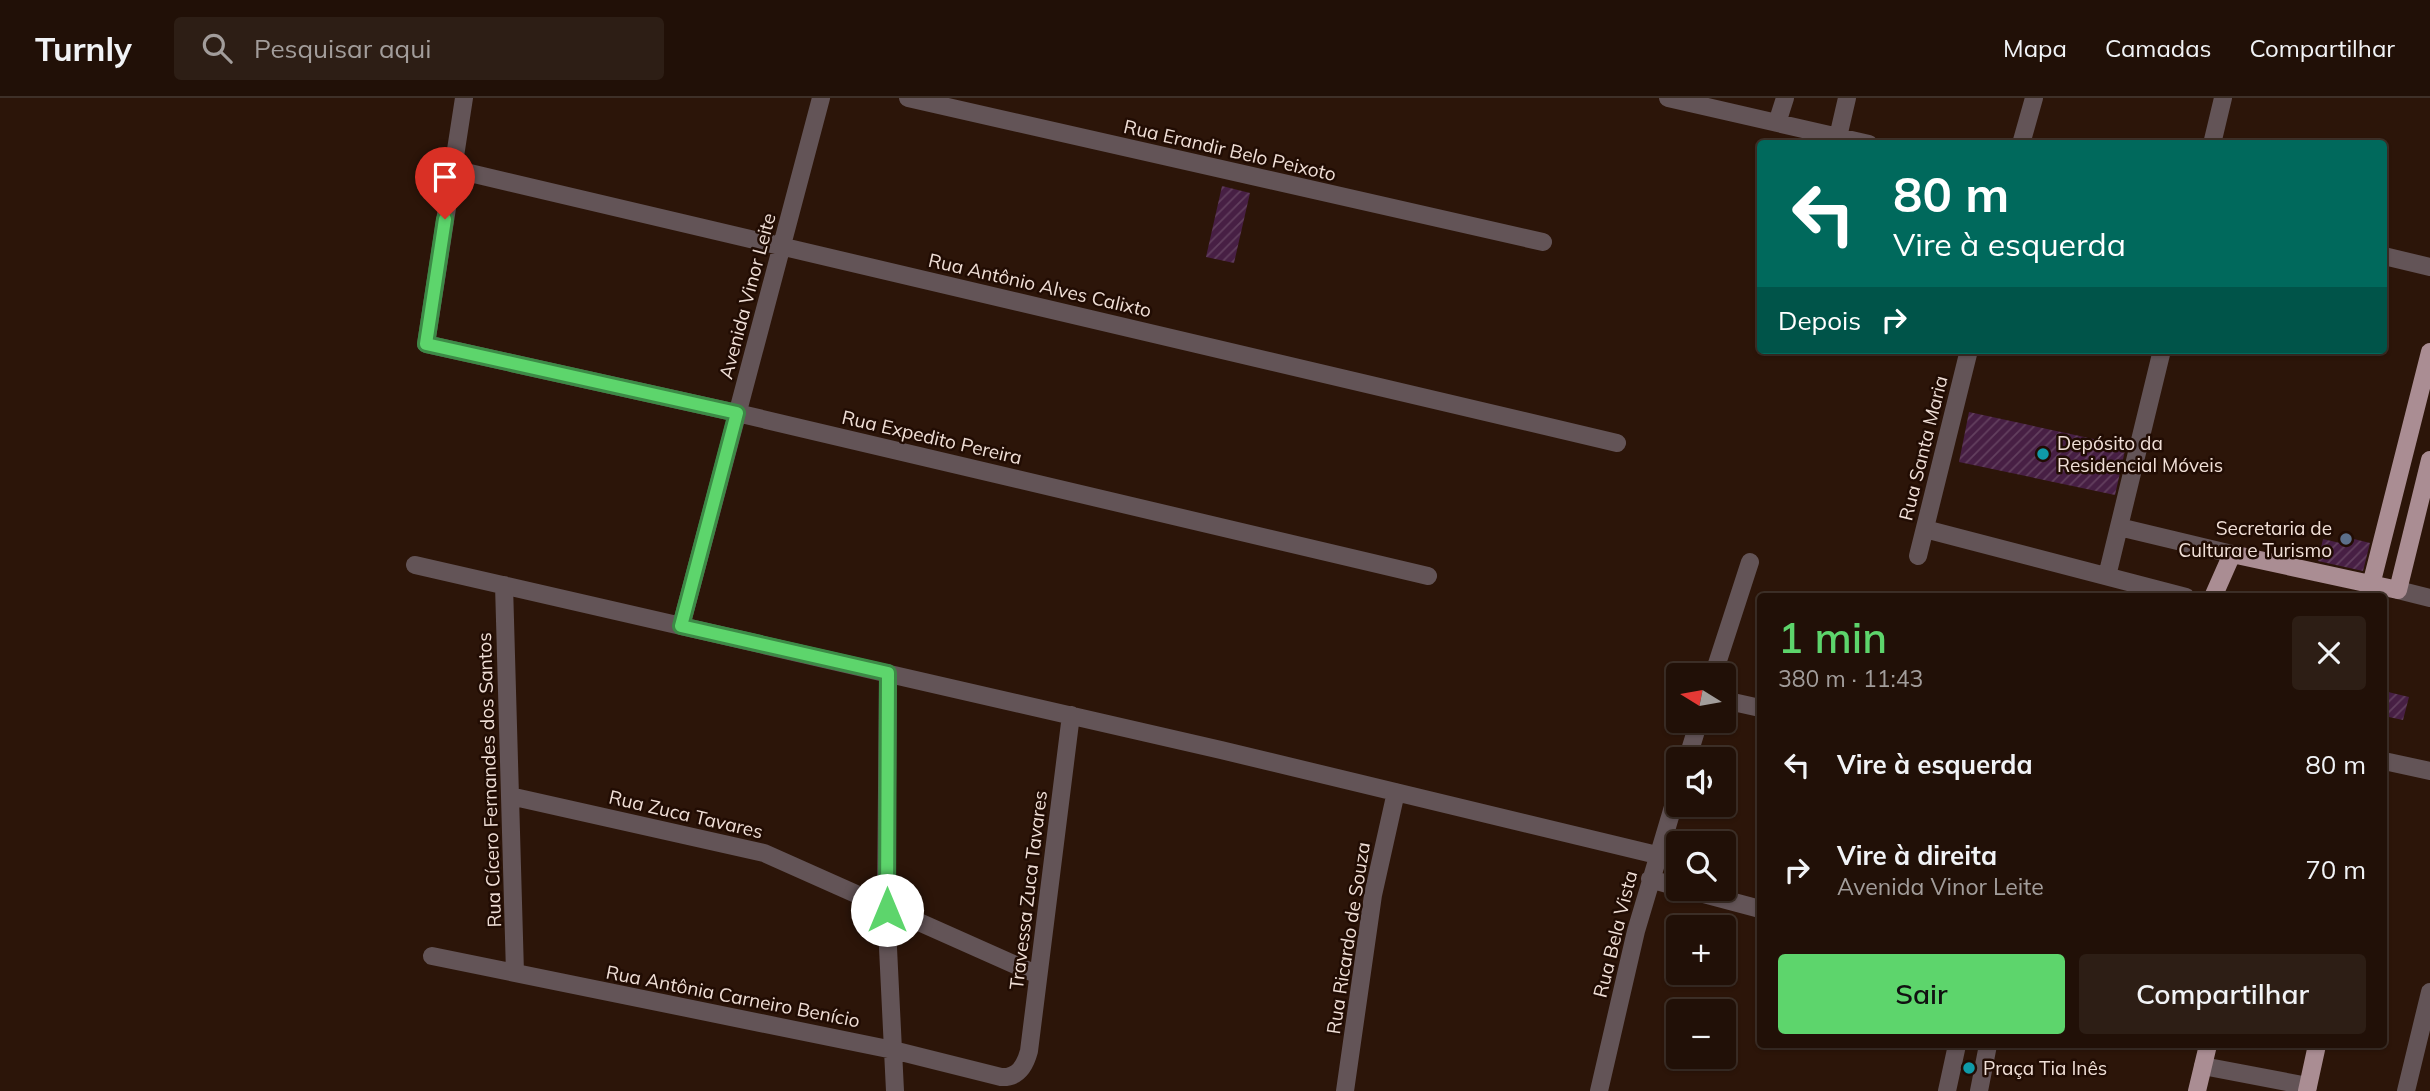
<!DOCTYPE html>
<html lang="pt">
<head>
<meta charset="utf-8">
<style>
	:root { --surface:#211007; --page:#2d1e15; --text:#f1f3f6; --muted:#a29d9b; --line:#3e3028; --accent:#5dd56c }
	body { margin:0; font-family:Mulish,sans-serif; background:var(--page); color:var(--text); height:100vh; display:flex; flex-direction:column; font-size:26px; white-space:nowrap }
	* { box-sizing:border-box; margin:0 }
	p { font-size:23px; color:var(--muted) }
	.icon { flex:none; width:38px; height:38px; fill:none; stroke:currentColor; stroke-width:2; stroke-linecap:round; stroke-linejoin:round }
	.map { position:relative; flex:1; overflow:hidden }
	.sheet { position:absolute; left:1757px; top:495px; width:630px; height:455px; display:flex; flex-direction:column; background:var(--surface); border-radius:7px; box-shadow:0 2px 5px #0004,0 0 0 2px var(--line) }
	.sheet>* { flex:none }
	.hud { position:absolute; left:1757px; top:42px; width:630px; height:214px; border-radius:7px; box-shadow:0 2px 5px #0004,0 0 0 2px var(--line); background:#00695c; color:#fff; overflow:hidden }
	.needle { width:46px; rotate:281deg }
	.fabs { position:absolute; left:1666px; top:565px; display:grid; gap:14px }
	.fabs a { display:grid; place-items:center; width:70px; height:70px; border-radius:7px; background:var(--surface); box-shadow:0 2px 5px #0004,0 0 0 2px var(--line); font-size:35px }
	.pin { position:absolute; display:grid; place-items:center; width:60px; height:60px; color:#fff; margin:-72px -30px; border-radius:50% 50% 50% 0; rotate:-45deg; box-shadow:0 0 7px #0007 }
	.pin .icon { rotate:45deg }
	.me { position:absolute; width:77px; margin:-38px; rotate:0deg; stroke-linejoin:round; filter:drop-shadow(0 0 5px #0008) }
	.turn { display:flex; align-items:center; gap:24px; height:147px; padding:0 21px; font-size:32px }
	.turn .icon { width:91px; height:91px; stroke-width:2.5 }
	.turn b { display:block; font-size:49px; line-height:60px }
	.then { display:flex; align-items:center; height:66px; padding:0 21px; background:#0003; gap:14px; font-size:26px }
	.round { display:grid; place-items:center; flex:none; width:74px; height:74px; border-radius:7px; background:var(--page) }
	.overview { display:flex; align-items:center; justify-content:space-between; height:119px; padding:0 21px }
	h1 { font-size:42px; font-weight:600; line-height:52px; color:var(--accent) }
	.primary-button { display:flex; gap:14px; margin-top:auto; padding:14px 21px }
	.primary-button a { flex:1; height:80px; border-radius:7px; background:var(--accent); color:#111; font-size:28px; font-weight:600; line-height:80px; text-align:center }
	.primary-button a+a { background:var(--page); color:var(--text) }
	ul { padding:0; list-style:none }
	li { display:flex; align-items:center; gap:21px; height:105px; padding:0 21px }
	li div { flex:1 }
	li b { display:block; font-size:26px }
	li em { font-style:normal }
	header { display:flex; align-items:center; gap:42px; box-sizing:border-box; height:98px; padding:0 35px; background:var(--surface); border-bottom:2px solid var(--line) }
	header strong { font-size:33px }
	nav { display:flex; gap:38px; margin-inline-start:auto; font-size:24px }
	.search { width:490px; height:63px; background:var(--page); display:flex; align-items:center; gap:18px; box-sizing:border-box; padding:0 24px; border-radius:7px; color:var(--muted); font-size:26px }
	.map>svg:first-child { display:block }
	.building { fill:url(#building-hatch) }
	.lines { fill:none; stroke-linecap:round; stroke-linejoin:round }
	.minor { stroke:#635457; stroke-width:18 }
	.primary { stroke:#aa8d93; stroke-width:18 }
	.route-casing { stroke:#3c8a46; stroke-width:18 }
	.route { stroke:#5dd56c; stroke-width:12 }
	.culture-dot { fill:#0f9aa8; stroke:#210c03; stroke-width:2.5 }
	.service-dot { fill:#5c6f8a; stroke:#210c03; stroke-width:2.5 }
	.labels { text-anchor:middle; stroke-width:5; stroke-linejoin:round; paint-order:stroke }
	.street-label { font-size:19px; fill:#f0dfd7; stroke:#210c03 }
	.poi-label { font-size:19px; fill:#f0dfd7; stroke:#210c03; text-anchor:start }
</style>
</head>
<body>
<header>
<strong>Turnly</strong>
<div class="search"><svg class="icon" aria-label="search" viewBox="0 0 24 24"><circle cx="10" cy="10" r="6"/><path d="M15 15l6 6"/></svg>Pesquisar aqui</div>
<nav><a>Mapa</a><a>Camadas</a><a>Compartilhar</a></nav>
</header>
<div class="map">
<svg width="2430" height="993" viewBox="0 0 2430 993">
	<defs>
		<pattern id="building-hatch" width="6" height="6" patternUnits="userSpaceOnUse" patternTransform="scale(1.75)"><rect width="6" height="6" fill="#471f44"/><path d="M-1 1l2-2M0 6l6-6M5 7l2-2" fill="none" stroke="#623f5e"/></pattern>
	</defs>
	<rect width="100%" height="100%" fill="#2c1509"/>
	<path class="building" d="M1222,88l28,7 -16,70 -28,-6z
		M1969,314l157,34 -11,49 -156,-33z
		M2342,438l28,7 -7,28 -45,-10 5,-22 17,4z
		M2384,593l25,6 -6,23 -19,-4z"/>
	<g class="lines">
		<path class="minor" d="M464,0l-38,246 311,69 691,163
			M908,0l635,144
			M1668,0l201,46
			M1777,25l8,-25
			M1838,39l9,-39
			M2021,46l13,-46
			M2212,46l11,-46
			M453,71l1164,274
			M2384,158l46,11
			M2119,429l113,27
			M1925,431l261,68
			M1918,458l51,-206
			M415,467l806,185 436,105
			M2107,478l55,-226
			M504,487l11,388
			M2398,492l32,8
			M681,528l140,-528
			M888,575l-2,234 9,184
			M1713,578l37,-114
			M1724,602l36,8
			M1687,662l12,-39
			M2384,663l46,10
			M510,698l254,57 274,122
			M1650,781l28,8
			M1685,791l75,20
			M432,858l461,94 108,27c17,1 24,-11 28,-26l42,-336
			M2203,968l105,20
			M1345,993l28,-196 23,-103
			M1599,993l37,-160 42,-141
			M1947,993l10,-46
			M1979,993l9,-46
			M2406,993l24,-99"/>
		<path class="primary" d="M2371,487l59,-233
			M2213,499l19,-43 166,36 32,-130
			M2197,993l11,-46
			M2307,993l10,-46"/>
	</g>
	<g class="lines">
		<defs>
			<path id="route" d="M445,121l-19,125 311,69 -56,213 207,47 -1,237"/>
		</defs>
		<use href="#route" class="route-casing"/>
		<use href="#route" class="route"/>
	</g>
	<g class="culture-dot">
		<circle cx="2043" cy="356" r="7"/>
		<circle cx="1969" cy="970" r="7"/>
	</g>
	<circle class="service-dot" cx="2346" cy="441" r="7"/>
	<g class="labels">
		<g class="street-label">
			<text transform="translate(1230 52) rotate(13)" y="7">Rua Erandir Belo Peixoto</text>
			<text transform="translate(1040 187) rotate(13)" y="7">Rua Antônio Alves Calixto</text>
			<text transform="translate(747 198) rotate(-75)" y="7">Avenida Vinor Leite</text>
			<text transform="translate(932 339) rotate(13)" y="7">Rua Expedito Pereira</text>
			<text transform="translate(1923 350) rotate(-76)" y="7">Rua Santa Maria</text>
			<text transform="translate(489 682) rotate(-92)" y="7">Rua Cícero Fernandes dos Santos</text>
			<text transform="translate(686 716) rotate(13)" y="7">Rua Zuca Tavares</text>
			<text transform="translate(1028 792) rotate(-83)" y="7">Travessa Zuca Tavares</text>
			<text transform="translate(1615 836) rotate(-76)" y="7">Rua Bela Vista</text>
			<text transform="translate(1348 840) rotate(-81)" y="7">Rua Ricardo de Souza</text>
			<text transform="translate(733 898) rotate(11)" y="7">Rua Antônia Carneiro Benício</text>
		</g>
		<g class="poi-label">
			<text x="2057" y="352">Depósito da<tspan x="2057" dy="22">Residencial Móveis</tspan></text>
			<text x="2332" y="437" text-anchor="end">Secretaria de<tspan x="2332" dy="22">Cultura e Turismo</tspan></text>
			<text x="1983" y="977">Praça Tia Inês</text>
		</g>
	</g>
</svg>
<div class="fabs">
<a><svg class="needle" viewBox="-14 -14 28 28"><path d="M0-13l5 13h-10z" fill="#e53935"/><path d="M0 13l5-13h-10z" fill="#a29d9b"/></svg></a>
<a><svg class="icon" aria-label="sound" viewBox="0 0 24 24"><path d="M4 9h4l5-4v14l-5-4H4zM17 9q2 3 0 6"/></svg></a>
<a><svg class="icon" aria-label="search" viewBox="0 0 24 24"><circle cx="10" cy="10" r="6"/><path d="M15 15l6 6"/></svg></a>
<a>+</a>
<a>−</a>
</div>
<div class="pin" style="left:445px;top:121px;background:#d93025"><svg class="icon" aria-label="arrive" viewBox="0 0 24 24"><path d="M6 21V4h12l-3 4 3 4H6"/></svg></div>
<svg class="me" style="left:887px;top:812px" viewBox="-20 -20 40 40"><circle r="19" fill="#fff"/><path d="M0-13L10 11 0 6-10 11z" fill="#5dd56c"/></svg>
<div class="hud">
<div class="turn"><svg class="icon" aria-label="left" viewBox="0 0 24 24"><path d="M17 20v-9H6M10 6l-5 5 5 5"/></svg><div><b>80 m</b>Vire à esquerda</div></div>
<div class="then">Depois<svg class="icon" aria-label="right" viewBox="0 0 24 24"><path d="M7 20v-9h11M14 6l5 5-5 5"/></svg></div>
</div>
<section class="sheet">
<div class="overview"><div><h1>1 min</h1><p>380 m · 11:43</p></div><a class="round"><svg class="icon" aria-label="close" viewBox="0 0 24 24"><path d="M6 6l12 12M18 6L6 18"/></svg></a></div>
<ul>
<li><svg class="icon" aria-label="left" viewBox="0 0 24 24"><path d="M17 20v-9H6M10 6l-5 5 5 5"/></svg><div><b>Vire à esquerda</b></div><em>80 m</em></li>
<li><svg class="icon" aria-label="right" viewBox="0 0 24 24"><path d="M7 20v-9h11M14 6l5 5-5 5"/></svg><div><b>Vire à direita</b><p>Avenida Vinor Leite</p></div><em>70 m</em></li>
</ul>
<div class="primary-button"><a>Sair</a><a>Compartilhar</a></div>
</section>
</div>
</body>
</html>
